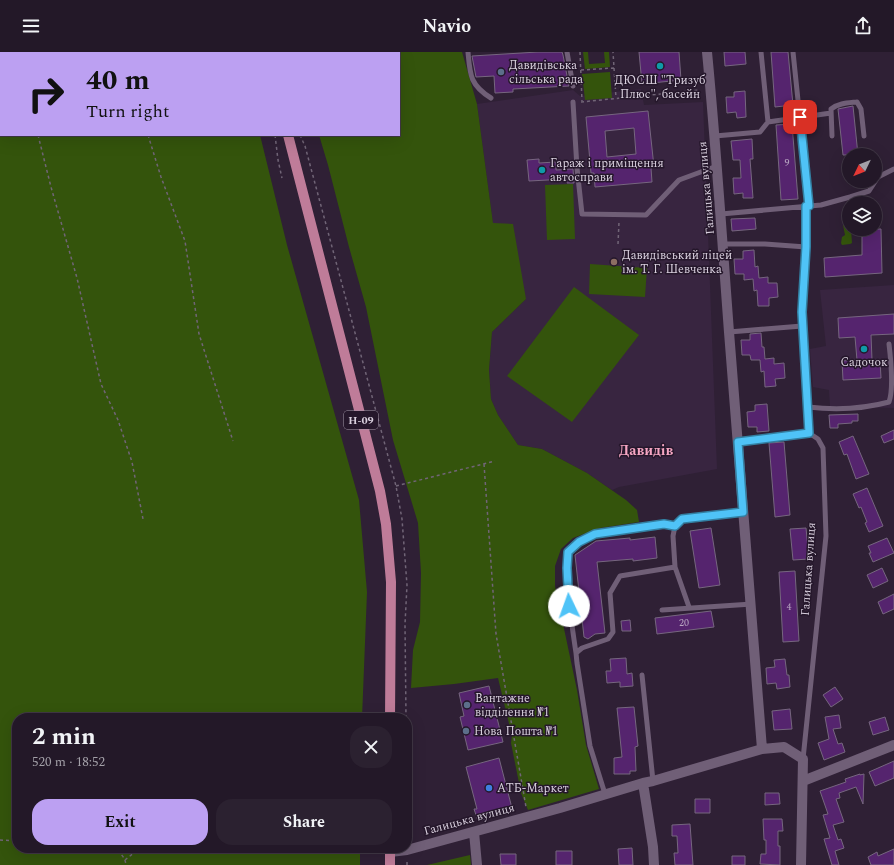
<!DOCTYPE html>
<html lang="en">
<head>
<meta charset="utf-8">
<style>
	:root { --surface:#231828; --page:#2b2130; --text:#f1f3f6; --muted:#a3a0a8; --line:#403745; --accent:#bca0f2 }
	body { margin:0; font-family:Spectral,serif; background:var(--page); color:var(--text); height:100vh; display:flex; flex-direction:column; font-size:15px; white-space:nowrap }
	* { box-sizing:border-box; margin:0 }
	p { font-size:13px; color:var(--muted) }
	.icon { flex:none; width:22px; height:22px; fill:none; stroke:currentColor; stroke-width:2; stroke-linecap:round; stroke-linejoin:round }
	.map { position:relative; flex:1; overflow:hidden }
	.side { position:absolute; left:12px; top:661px; width:400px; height:140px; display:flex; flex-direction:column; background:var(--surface); border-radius:16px; box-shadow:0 4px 16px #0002,0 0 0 1px var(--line) }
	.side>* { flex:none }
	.guide { position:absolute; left:0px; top:0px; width:400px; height:84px; box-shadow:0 4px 16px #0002,0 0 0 1px var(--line); background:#bca0f2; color:#111; overflow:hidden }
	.needle { width:26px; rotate:227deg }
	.fabs { position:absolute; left:842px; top:96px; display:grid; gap:8px }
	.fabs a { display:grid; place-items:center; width:40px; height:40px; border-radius:50%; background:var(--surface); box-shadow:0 4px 16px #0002,0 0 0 1px var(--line); font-size:20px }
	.pin { position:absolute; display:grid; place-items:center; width:34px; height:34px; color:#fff; margin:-17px; border-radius:8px; box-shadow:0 2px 6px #0006 }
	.me { position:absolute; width:44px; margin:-22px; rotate:357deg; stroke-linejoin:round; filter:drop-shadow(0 0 3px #0008) }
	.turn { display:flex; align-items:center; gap:14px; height:84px; padding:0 20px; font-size:18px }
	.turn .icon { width:52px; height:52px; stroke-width:2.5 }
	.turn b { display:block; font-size:28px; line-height:34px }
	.round { display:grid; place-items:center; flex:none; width:42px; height:42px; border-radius:16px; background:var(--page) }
	.headline { display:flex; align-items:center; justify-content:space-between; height:68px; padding:0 20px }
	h1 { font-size:24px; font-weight:700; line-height:30px }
	.button { display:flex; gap:8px; margin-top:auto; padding:8px 20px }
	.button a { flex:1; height:46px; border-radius:16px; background:var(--accent); color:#111; font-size:16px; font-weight:700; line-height:46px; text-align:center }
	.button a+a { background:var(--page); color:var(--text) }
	header { display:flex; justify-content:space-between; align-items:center; height:52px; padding:0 20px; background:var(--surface); font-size:18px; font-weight:700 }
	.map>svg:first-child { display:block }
	.built { fill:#382540 }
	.green { fill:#34540c }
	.building { fill:#55246e; stroke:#76667f; fill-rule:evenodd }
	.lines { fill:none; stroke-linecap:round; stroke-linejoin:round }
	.path { stroke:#716577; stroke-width:1.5; stroke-dasharray:3 3; stroke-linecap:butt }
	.lane { stroke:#705f77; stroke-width:5 }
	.street { stroke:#705f77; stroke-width:10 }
	.primary { stroke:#bf7c99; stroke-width:10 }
	.route-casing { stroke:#337fa1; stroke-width:10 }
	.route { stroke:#4fc3f7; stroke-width:7 }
	.culture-dot { fill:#0f9aa8; stroke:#25172b; stroke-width:1.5 }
	.service-dot { fill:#5c6f8a; stroke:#25172b; stroke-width:1.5 }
	.education-dot { fill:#8d6e63; stroke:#25172b; stroke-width:1.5 }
	.shop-dot { fill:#3f7fe0; stroke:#25172b; stroke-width:1.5 }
	.labels { text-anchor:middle; stroke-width:3; stroke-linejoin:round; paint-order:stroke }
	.number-label { font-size:10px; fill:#b8a5c2 }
	.shield { fill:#25172b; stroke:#a398a8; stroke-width:1 }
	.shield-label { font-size:11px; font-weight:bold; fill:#d9d0de }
	.poi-label { font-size:12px; fill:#d9d0de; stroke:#25172b; text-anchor:start }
	.street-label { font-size:12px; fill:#d9d0de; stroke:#25172b }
	.quarter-label { font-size:14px; font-weight:bold; fill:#f6a6c3; stroke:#25172b }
</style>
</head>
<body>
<header><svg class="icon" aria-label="menu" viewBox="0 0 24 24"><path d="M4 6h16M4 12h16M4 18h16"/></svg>Navio<svg class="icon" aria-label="share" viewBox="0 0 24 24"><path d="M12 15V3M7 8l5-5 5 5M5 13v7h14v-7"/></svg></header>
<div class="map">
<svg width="894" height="813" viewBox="0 0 894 813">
	<rect width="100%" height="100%" fill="#2f2035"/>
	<path class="built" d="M641,37l3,16 59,-3 14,367 -98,18 -7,3 -25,-17 -45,-24 -24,-4 -20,-30 -7,-16 -2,-29 3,-38 34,-33 -33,-75 -16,-120 96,-14 7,6z
		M894,233v123l-64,-2 -1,-16 -16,-3 -3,-38 16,-3 -6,-56z"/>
	<path class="green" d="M0,0h240v1h-239v82h259l27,110 72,255 8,92 -5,126h-345v130h343v17h-360z
		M387,0h75l15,52 16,119 20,1 13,75 -34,33 -3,38 2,29 7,16 20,30 24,4 45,24 39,27 11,10 2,12 -39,6 -27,10 -12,11 -6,17v20l22,104 9,55 13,44 -71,21 -7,-17 -10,-50 1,-7 -14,-58 -44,6 -43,4 2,-38 7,-28 1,-49 -3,-50 -25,-83 -27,-133 -17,-60 -21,-82 -9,-30h80v-82z
		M583,0h5l1,12 16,-1 -1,-11h5l1,15 -25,2z
		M610,20l2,26 -27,2 -3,-26z
		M573,132l2,55 -28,1 -2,-55z
		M843,173h6v4h2l1,14 -2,1 -8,1 -1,-2 1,-6 3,-2z
		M590,212l57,4 -2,29 -56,-3z
		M574,235l65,48 -67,87 -65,-46z
		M470,803l1,10h-44z"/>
	<path class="building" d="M538,0h24l1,3 6,31 -56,3v3l-18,1 -1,-17 -18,1 -4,-21z
		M639,0h40l2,28 -39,4z
		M724,0h21l1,12 -21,2z
		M771,0h17l5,53 -18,2z
		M745,39l1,26 -9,1 -1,-6 -9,1 -1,-16h8v-5z
		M853,54l5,49h-15l-5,-46z
		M648,59l6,56 -3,1 1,14 -57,5 -1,-14h-3l-5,-56zM634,76l2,26 -29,3 -2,-26z
		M792,72l6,75 -17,1 -5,-75z
		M752,87l1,20h-3l3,39h-10v-5l-9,1 -1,-16h8l-1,-18h-7l-2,-19z
		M539,107v4l17,-1v8l17,-1 1,14h-7v-4l-38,2 -2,-21z
		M755,166l1,11 -24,2 -1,-12z
		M862,177h19l1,44 -57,4 -1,-19 38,-3z
		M754,198l1,17 3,-1 1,12 9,-1v6h9l1,14 -9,1v8h-11l-1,-16 -3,1 -1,-12 -9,1v-6h-9l-1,-15h9v-8z
		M894,262v20l-23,1 1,25h8l1,18 -38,2 -1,-19 15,-1 -2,-23 -16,1 -1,-20z
		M761,281l1,14h2l1,12 9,-1v6l10,-1 1,15 -10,1 1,7 -11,1 -1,-16 -3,1 -1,-12h-9l-1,-5h-8l-1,-15h9v-6z
		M767,352l2,27 -12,1v-5h-9l-1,-15 8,-1v-6z
		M858,362v7h-6v2l-14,1v4h-8l-1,-13z
		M894,378v9l-10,4 -3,-7z
		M853,384l16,38 -13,5 -9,-25 -3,1 -5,-13z
		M784,390l6,73 -15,2 -6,-74z
		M867,436l16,38 -14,6 -4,-9 2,-1 -6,-15 -2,1 -6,-14z
		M711,476l9,57 -21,3 -9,-57z
		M806,476l3,31 -16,1 -3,-31z
		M655,485l2,21 -24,3v-2l-36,3 8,71 -10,1 -7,5 -4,-2 -9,-82 21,-14 34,-3v2z
		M887,486l7,15 -21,9 -4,-9h2l-3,-7z
		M882,516l6,13 -15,7 -6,-13z
		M795,519l4,70 -16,1 -4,-70z
		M894,542v15l-11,5 -5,-12z
		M711,559l3,16 -57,7 -2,-16z
		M630,568l1,11h-9l-1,-10z
		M626,606l1,16 5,-1 1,13 -13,1v-5l-13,1 -1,-12h5l-1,-12z
		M785,607l2,16h2l1,12 -13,2 -1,-6 -9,1 -1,-16 9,-1 -1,-7z
		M489,634l14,56 -35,8 -8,-33 4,-1 -5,-23z
		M835,635l8,12 -12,8 -8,-12z
		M634,655l4,39 -3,1 1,24h-6v3h-16v-16l8,-1 -5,-49z
		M790,657l2,20 -18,1 -2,-19z
		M839,663l2,13 -8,1 5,15 4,-1 3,9 -21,8 -6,-17 11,-4 -4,-22z
		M885,665l4,13 -16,5 -4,-13z
		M499,706l14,54 -35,9 -4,-12h3l-11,-42z
		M894,709v17l-19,8 -6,-14z
		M860,722v1l4,-1 -1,30 -7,-17 -17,6 1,5 -4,1 8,23 -11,3 5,15 3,-1 3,9 -9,3 4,14h-7l-8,-26 6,-1 -7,-23 5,-1 -8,-23 26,-9 -1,-3z
		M765,741h14l1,11 -15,1z
		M695,747h15v14h-15z
		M763,767h19l1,12h-5v15h2v19l-20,-1 1,-10h5v-14h-2z
		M690,772l3,41h-18l-1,-12h4l-1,-17h-5v-11z
		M632,796l1,17h-14l-1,-16z
		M894,797v16h-23l-3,-8 9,-5 1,4z
		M556,799h16v14h-16z
		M500,802h16v11h-15z
		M732,804h13v9h-13z"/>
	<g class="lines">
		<path class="path" d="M24,0v1
			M132,0v1
			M580,0l2,49
			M313,1l4,-1
			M614,16l2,30
			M581,18l33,-2 -1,-16
			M581,50l119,-12
			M38,83l13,52 26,91 24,106 17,36 14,42 11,57
			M148,83l13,42 24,64 14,93 34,107
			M275,83l3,25 4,18
			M300,83l5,11 91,340 6,33 5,66 -2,39 1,94
			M618,192l1,-22
			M484,412l12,170 30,173
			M396,434l99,-25
			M0,788l17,1
			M88,796h6
			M112,796c7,4 13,8 14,17
			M125,808l15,-12
			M407,813v-6"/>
		<path class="lane" d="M468,0c2,23 2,33 23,46
			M567,0l6,34
			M761,0l7,70
			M793,0l16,154
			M573,50l4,66 5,46 64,1 33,-35 38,-14
			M715,84l45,-4 8,-10 63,-9
			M832,84l-1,-27c8,-6 16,-6 26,-7l4,7 3,27
			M806,154v41
			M721,162l100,-9 29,-8 19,-6 9,-14 16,-8
			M723,192h42l41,3 -4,79
			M729,280l73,-6 3,29 4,78
			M808,355c26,3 55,2 81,-5 5,-14 2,-41 0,-58
			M738,390l71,-9 9,6 5,9 3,88 -23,223
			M689,555l-14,-40 -2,-31 2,-10 7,-7 61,-7
			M662,558l90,-6
			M576,601c-5,-33 -10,-67 -8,-101l11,-10 16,-7 69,-11 11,2
			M642,623l11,106
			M605,742l-15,-48 -13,-83 -1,-10 6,-5 26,-9 5,-7 -3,-39 10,-17 55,-9"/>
		<path class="street" d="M707,0c9,93 15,187 22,280 10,139 23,278 33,417
			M283,1l2,-1
			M803,729l91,-36
			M643,731l10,64 1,18
			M474,780l3,33
			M390,800l17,-2 153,-42 83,-25 10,-2 109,-32 22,-2 19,12 -2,106"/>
		<path class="primary" d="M266,0v1
			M288,83l92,356 6,33 5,58 -1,136
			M390,813v-17"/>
	</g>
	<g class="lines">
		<defs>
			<path id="route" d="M569,554l-2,-38 1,-16 11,-10 16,-8 69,-10 11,2 7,-7 61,-7 -5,-70 71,-9 -7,-121 4,-65v-41h3l-9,-89"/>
		</defs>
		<use href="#route" class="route-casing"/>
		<use href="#route" class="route"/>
	</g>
	<g class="culture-dot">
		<circle cx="660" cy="14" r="4"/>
		<circle cx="542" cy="118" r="4"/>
		<circle cx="864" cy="297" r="4"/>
	</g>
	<g class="service-dot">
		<circle cx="501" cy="20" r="4"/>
		<circle cx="467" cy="653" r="4"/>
		<circle cx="466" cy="679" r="4"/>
	</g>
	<circle class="education-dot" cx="614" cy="210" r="4"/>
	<circle class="shop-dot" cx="489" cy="736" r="4"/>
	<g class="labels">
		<g class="number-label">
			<text x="787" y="114">9</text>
			<text x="789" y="558">4</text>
			<text x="684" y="574">20</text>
		</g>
		<rect class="shield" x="344" y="359" width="34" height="18" rx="3"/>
		<g class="shield-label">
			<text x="361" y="372">Н-09</text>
		</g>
		<g class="poi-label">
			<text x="509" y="17">Давидівська<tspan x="509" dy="14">сільська рада</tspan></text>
			<text x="660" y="32" text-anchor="middle">ДЮСШ "Тризуб<tspan x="660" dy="14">Плюс", басейн</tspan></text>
			<text x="550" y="115">Гараж і приміщення<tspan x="550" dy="14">автосправи</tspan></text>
			<text x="622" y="207">Давидівський ліцей<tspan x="622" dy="14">ім. Т. Г. Шевченка</tspan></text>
			<text x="864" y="314" text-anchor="middle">Садочок</text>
			<text x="475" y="650">Вантажне<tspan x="475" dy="14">відділення №1</tspan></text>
			<text x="474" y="683">Нова Пошта №1</text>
			<text x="497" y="740">АТБ-Маркет</text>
		</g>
		<g class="street-label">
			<text transform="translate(706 136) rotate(-95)" y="4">Галицька вулиця</text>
			<text transform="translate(808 517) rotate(-86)" y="4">Галицька вулиця</text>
			<text transform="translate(469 767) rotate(-15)" y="4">Галицька вулиця</text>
		</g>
		<g class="quarter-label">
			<text x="646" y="403">Давидів</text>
		</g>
	</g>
</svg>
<div class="fabs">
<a><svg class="needle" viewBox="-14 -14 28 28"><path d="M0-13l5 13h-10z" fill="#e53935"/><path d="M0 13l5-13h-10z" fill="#a3a0a8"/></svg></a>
<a><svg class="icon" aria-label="layers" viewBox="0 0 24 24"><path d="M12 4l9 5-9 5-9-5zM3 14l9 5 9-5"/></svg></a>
</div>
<div class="pin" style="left:800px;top:65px;background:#d93025"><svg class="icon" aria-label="arrive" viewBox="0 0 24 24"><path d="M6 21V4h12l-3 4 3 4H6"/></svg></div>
<svg class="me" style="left:569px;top:554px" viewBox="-20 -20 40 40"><circle r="19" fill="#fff"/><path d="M0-13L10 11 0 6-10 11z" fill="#4fc3f7"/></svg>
<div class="guide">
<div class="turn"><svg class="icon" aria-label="right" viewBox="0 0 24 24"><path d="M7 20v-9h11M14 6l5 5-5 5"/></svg><div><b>40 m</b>Turn right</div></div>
</div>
<section class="side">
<div class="headline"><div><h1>2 min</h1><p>520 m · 18:52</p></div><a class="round"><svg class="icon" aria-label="close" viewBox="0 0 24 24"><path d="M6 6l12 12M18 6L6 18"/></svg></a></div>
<div class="button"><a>Exit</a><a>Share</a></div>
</section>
</div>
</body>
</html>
